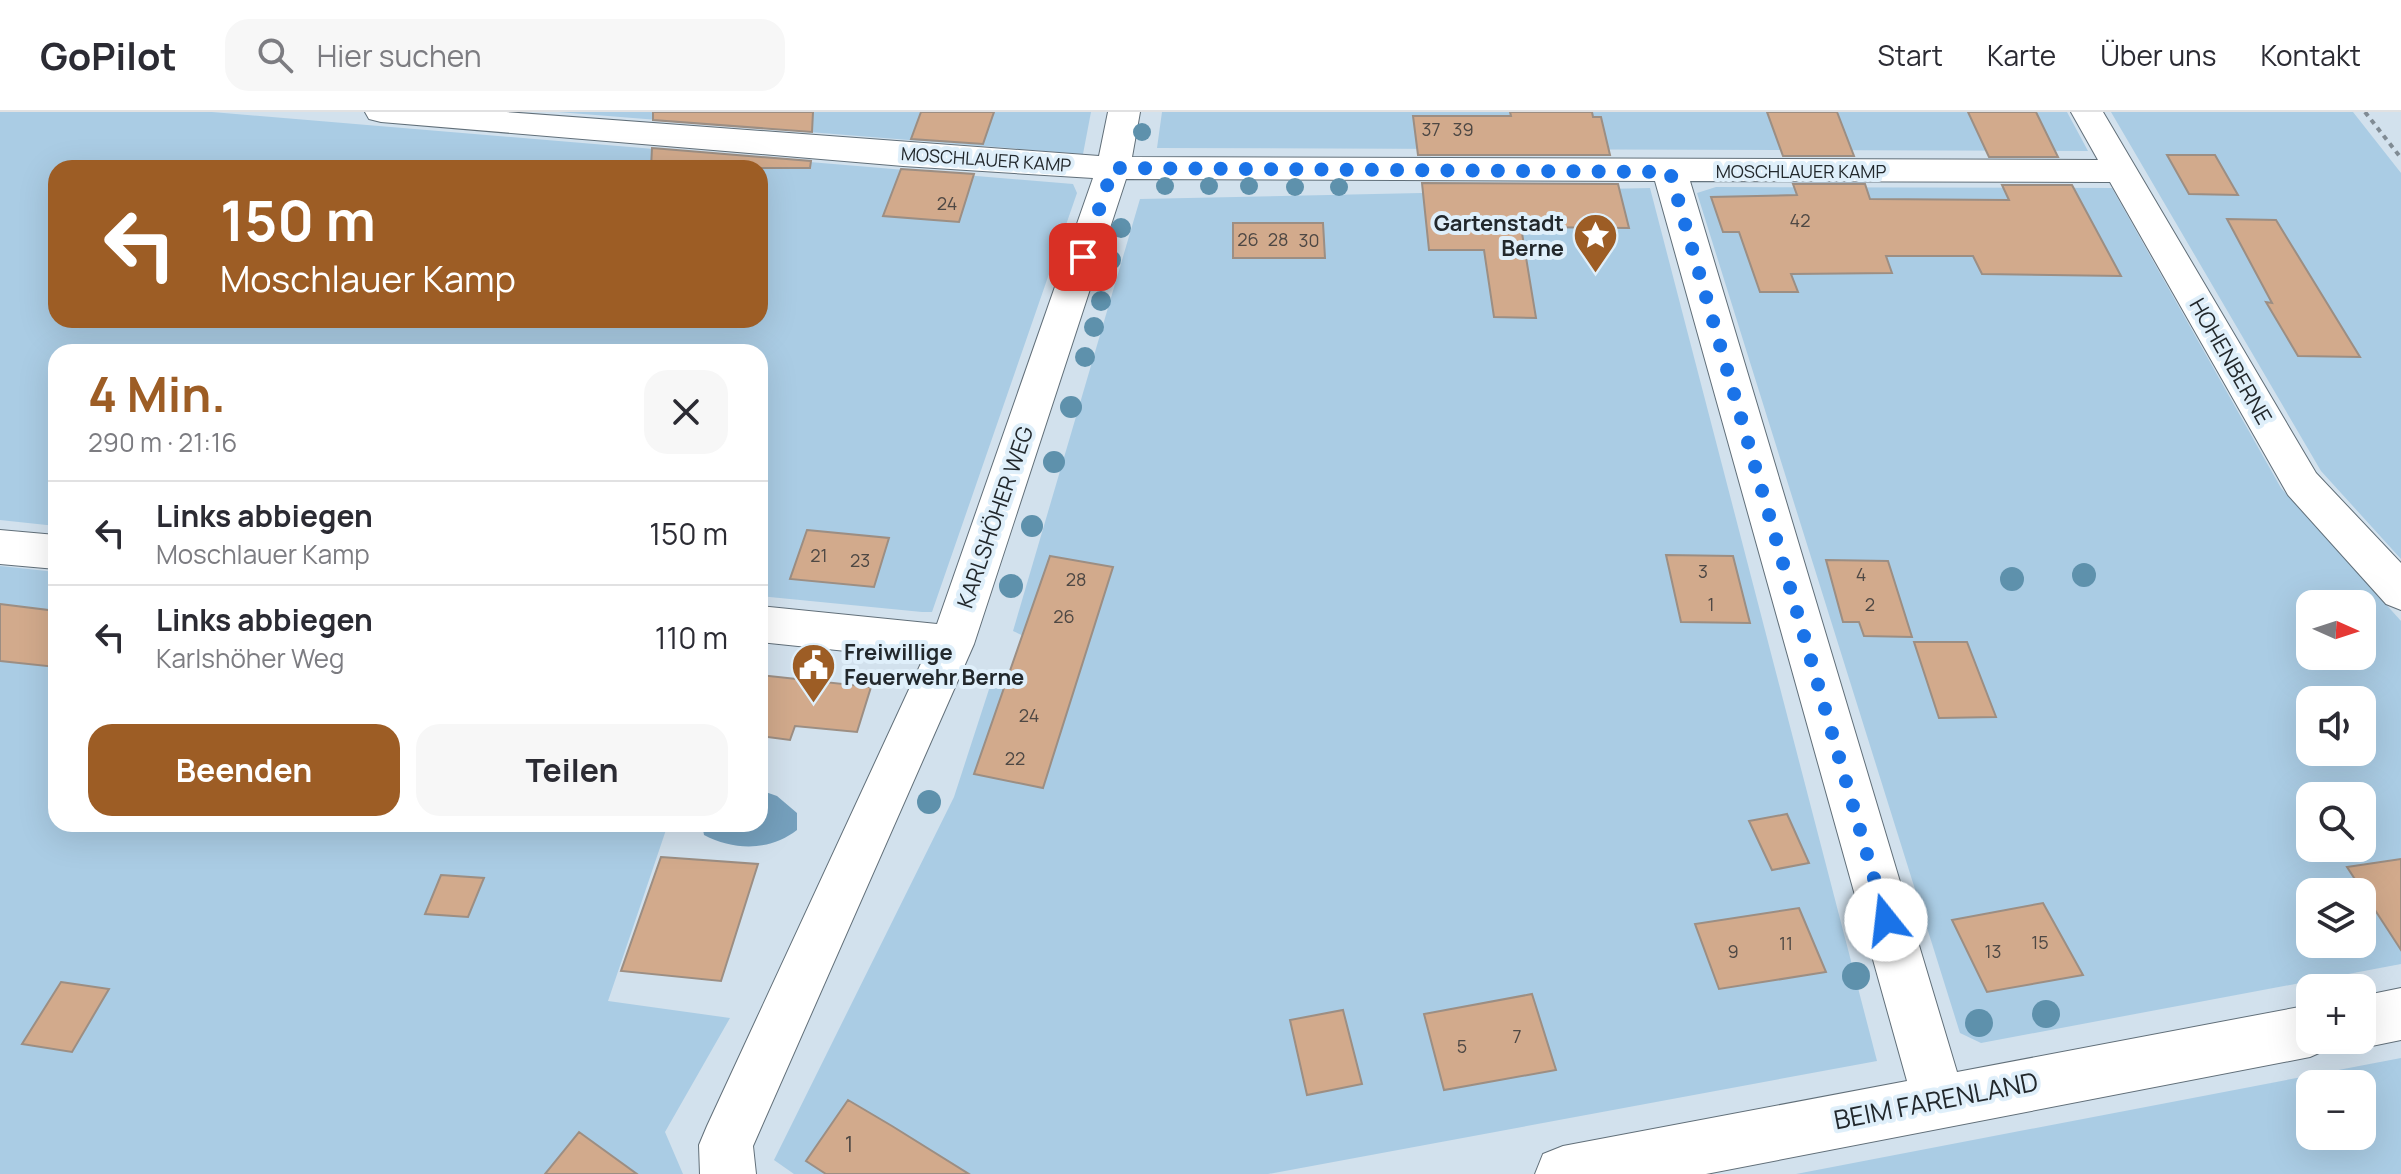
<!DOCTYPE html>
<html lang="de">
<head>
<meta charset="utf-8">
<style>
	:root { --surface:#fff; --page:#f7f7f7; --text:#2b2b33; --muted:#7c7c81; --line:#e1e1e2; --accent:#9d5d25 }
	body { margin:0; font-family:Manrope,sans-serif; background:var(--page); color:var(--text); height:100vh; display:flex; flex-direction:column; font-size:30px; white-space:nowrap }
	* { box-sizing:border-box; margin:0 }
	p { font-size:26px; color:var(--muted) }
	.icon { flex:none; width:44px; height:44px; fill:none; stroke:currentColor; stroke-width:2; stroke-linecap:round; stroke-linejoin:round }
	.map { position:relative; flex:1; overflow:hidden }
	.panel { position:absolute; left:48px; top:232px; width:720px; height:488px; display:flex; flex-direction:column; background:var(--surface); border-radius:24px; box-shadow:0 8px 32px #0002 }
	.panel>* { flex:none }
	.guide { position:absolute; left:48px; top:48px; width:720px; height:168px; border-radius:24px; box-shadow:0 8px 32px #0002; background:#9d5d25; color:#fff; overflow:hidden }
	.needle { width:52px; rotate:93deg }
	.tools { position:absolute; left:2296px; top:478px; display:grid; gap:16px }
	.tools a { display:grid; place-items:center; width:80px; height:80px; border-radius:16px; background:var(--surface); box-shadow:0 8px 32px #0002; font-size:40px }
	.pin { position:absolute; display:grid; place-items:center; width:68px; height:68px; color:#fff; margin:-34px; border-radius:16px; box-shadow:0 4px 12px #0006 }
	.me { position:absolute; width:88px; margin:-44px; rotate:344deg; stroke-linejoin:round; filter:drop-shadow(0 0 6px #0008) }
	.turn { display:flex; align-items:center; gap:28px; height:168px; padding:0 40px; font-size:36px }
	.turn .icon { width:104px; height:104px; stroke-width:2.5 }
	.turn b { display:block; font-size:56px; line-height:68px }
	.round { display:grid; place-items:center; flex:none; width:84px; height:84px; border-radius:24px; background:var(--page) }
	.overview { display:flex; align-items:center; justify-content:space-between; height:136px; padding:0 40px }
	h1 { font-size:48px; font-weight:700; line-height:60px; color:var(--accent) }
	.cta { display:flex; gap:16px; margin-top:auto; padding:16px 40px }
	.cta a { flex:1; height:92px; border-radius:24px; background:var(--accent); color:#fff; font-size:32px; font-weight:700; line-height:92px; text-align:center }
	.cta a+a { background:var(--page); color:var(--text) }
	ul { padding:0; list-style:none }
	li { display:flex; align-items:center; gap:24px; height:104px; padding:0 40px; border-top:2px solid var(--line) }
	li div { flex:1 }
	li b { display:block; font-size:30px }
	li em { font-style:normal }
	header { display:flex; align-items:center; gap:48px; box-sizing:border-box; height:112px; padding:0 40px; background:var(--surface); border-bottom:2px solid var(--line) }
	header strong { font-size:38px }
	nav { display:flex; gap:44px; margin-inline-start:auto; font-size:28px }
	.search { width:560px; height:72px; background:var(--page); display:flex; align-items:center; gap:20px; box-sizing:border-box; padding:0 28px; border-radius:24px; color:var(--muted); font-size:30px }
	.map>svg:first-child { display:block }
	.green { fill:#aacce4; fill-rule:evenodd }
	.water { fill:#75a0bd }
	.building { fill:#d2aa8c; stroke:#9c8e83; stroke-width:2 }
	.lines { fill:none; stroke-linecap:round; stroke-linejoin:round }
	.minor-casing { stroke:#616f79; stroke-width:2 }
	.path { stroke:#808b94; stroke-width:4; stroke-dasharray:5 5; stroke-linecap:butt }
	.minor { fill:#fff; fill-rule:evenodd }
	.tree { fill:#5e91ac }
	.route { stroke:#1a73e8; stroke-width:14; stroke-dasharray:0 25.2 }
	.labels { text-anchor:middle; stroke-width:8; stroke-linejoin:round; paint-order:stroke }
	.number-label { font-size:18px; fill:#4e4844 }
	.far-street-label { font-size:18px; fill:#22282c; stroke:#dfeffa }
	.poi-label { font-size:22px; font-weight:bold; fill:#22282c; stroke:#dfeffa; text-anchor:end }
	.street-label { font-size:22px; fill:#22282c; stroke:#dfeffa }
	.near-number-label { font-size:22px; fill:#4e4844 }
	.near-street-label { font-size:26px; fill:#22282c; stroke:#dfeffa }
</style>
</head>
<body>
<header>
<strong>GoPilot</strong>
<div class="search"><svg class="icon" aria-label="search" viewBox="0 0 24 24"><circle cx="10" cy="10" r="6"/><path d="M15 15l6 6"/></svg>Hier suchen</div>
<nav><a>Start</a><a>Karte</a><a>Über uns</a><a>Kontakt</a></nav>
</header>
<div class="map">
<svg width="2401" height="1062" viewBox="0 0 2401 1062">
	<rect width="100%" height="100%" fill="#d2e1ed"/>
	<path class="green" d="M0,0h212l861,72 4,9 -145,419h-10l-162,-16v-244h-704v174l-56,-6zM56,56h704v152h-704z
		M558,0h533l-8,42z
		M1162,0h905l21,39 -931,-3z
		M2111,0h242l48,61v386l-80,-88z
		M1716,75l396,1 169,300 120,133v343l-420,79 -21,-10 -263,-840zM2310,492h52v52h-52zM2310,588h52v52h-52zM2310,684h52v52h-52zM2310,780h52v52h-52z
		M1650,76l227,873 -609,113h-474l-20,-14 180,-363 39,-120 34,5 12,-39 -26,-12 127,-432z
		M0,454l56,6v252h612l-60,177 122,17 -65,114 18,42h-683z
		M2401,946v116h-605zM2310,972h52v52h-52z"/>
	<path class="water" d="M760,678l17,6 20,17v17c-27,21 -62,21 -93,5l-2,-11h58z"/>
	<path class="building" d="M653,0h160l-1,20 -159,-12z
		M921,0h73l-11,32 -72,-5z
		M1510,0h82l1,5h8l9,38h-192l-5,-39h98z
		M1767,0h70l17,44h-71z
		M1968,0h68l22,45h-69z
		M652,36l159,13 -1,7h-159z
		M2167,43h48l23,40 -49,-1z
		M901,57l73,5 -15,48 -76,-6z
		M1422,71l196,1 11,44 -108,-1 15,91 -42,-1 -10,-67h-55z
		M1793,72h72l5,15 139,1 -7,-15h70l49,91 -139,-2 -9,-18h-87l6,17 -101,1 7,18h-38l-21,-60h-16l-12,-35 86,-2z
		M2227,107l49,1 84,137 -62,-1 -32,-54 6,1z
		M1233,111h90l2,35h-92z
		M807,418l82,8 -15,49 -84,-8z
		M1666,443l67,1 17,67 -69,-1z
		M1050,444l63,11 -70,221 -69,-14z
		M1826,448l62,1 24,76 -48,-1 -5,-14h-16z
		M0,492l56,7v56l-56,-6z
		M1914,530h53l29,75 -57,1z
		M760,563l111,12 -14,45 -62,-6 -5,14 -30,-4z
		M1787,702l22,49 -37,7 -23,-49z
		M661,745l97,7 -37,117 -100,-10z
		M2401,747v91l-54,-83z
		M441,763l43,3 -16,39 -43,-3z
		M2043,791l40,72 -96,17 -35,-72z
		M1799,796l27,64 -107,17 -24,-65z
		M61,870l48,7 -37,63 -50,-8z
		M1532,882l24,76 -112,20 -20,-76z
		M1343,898l19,74 -55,11 -17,-75z
		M848,988l44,26 77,48h-143l-20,-13z
		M579,1020l58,42h-92z"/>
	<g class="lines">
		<defs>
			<path id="minor" d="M365,0h141l593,44 9,-44h32l-8,45 966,3 -27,-48h32l213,361 85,90v47l-15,-6 -98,-109 -178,-313 -420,-1 267,891 353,-67v35h22l-4,9 -18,8 -604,117h-171l8,-20 20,-8 344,-65 -252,-900 -529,-2 -152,465 -221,502 3,28h-56l-1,-29 8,-19 216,-467 -163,-17v-36l177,18 156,-446 -190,-12 -522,-44 -12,-3z
				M0,418l56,5v34l-56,-5z
				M2401,876v52l-39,8 -18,-8h18v-44z"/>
		</defs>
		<use href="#minor" class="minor-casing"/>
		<path class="path" d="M2365,0l36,46"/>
		<use href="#minor" class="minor"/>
	</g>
	<g class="tree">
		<circle cx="1142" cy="20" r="9"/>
		<circle cx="1165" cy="74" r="9"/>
		<circle cx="1209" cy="74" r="9"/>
		<circle cx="1249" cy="74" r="9"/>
		<circle cx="1295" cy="75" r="9"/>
		<circle cx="1339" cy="75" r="9"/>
		<circle cx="1121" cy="116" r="10"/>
		<circle cx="1111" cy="148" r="10"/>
		<circle cx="1101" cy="189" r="10"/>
		<circle cx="1094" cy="215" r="10"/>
		<circle cx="1085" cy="245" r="10"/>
		<circle cx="1071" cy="295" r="11"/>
		<circle cx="1054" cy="350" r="11"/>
		<circle cx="1032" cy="414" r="11"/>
		<circle cx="2084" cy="463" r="12"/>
		<circle cx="2012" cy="467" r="12"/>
		<circle cx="1011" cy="474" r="12"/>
		<circle cx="929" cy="690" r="12"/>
		<circle cx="1856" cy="864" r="14"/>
		<circle cx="2046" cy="902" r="14"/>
		<circle cx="1979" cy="911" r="14"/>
	</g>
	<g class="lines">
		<path class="route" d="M1083,145l30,-89 557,4 216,748"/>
	</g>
	<defs>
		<symbol id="sight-pin" viewBox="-11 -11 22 30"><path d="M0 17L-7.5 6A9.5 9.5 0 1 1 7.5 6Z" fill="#9d5d25" stroke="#dfeffa"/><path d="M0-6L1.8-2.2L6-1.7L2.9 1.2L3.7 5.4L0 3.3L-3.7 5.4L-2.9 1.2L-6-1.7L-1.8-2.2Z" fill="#fff"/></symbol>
		<symbol id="civic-pin" viewBox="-11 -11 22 30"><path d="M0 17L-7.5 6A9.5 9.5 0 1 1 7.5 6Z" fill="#9d5d25" stroke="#dfeffa"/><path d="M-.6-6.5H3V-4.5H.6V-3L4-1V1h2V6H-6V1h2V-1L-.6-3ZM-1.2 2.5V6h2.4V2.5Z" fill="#fff"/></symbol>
	</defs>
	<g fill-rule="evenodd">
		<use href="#sight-pin" x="1570" y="98" width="51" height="69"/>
		<use href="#civic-pin" x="788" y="528" width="51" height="69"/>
	</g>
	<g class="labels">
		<g class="number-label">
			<text x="1431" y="24">37</text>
			<text x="1463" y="24">39</text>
			<text x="947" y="98">24</text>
			<text x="1800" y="115">42</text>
			<text x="1248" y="134">26</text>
			<text x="1278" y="134">28</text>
			<text x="1309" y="135">30</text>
			<text x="819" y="450">21</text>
			<text x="860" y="455">23</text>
			<text x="1703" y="466">3</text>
			<text x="1861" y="469">4</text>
			<text x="1076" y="474">28</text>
			<text x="1711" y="499">1</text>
			<text x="1870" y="499">2</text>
			<text x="1064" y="511">26</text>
			<text x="1029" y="610">24</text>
			<text x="1015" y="653">22</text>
			<text x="2040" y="837">15</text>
			<text x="1786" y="838">11</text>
			<text x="1733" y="846">9</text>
			<text x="1993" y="846">13</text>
			<text x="1517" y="931">7</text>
			<text x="1462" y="941">5</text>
		</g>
		<g class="far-street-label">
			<text transform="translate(986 48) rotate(4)" y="6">MOSCHLAUER KAMP</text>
			<text x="1801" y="66">MOSCHLAUER KAMP</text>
		</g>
		<g class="poi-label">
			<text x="1564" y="119">Gartenstadt<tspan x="1564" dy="25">Berne</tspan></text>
			<text x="844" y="548" text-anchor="start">Freiwillige<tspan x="844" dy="25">Feuerwehr Berne</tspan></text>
		</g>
		<g class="street-label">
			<text transform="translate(2231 249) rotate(60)" y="8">HOHENBERNE</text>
			<text transform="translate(995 405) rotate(-71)" y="8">KARLSHÖHER WEG</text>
		</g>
		<g class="near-number-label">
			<text x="849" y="1040">1</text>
		</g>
		<g class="near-street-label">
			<text transform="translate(1936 989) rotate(-11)" y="9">BEIM FARENLAND</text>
		</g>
	</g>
</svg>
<div class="tools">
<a><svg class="needle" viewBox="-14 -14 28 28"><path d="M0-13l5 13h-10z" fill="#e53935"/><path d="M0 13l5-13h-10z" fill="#7c7c81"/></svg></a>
<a><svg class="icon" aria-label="sound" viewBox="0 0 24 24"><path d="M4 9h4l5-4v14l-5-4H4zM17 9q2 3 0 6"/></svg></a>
<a><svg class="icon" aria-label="search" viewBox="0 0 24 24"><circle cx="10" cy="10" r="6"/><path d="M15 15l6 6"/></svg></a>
<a><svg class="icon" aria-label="layers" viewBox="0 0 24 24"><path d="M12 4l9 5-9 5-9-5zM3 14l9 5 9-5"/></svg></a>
<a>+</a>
<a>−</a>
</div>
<div class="pin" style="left:1083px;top:145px;background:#d93025"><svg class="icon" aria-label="arrive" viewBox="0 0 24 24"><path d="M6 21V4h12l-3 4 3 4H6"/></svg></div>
<svg class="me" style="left:1886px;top:808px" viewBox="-20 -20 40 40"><circle r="19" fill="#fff"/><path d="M0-13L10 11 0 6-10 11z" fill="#1a73e8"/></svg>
<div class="guide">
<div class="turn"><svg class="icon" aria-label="left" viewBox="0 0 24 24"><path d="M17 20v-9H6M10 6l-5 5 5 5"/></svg><div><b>150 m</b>Moschlauer Kamp</div></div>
</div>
<section class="panel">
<div class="overview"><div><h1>4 Min.</h1><p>290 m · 21:16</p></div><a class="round"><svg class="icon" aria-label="close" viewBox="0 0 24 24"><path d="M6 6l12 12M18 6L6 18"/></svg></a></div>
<ul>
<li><svg class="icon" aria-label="left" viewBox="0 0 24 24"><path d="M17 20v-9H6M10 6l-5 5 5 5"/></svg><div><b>Links abbiegen</b><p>Moschlauer Kamp</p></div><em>150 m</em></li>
<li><svg class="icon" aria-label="left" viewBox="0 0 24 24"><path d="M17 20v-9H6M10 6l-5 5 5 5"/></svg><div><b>Links abbiegen</b><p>Karlshöher Weg</p></div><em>110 m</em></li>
</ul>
<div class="cta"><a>Beenden</a><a>Teilen</a></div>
</section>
</div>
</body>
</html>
